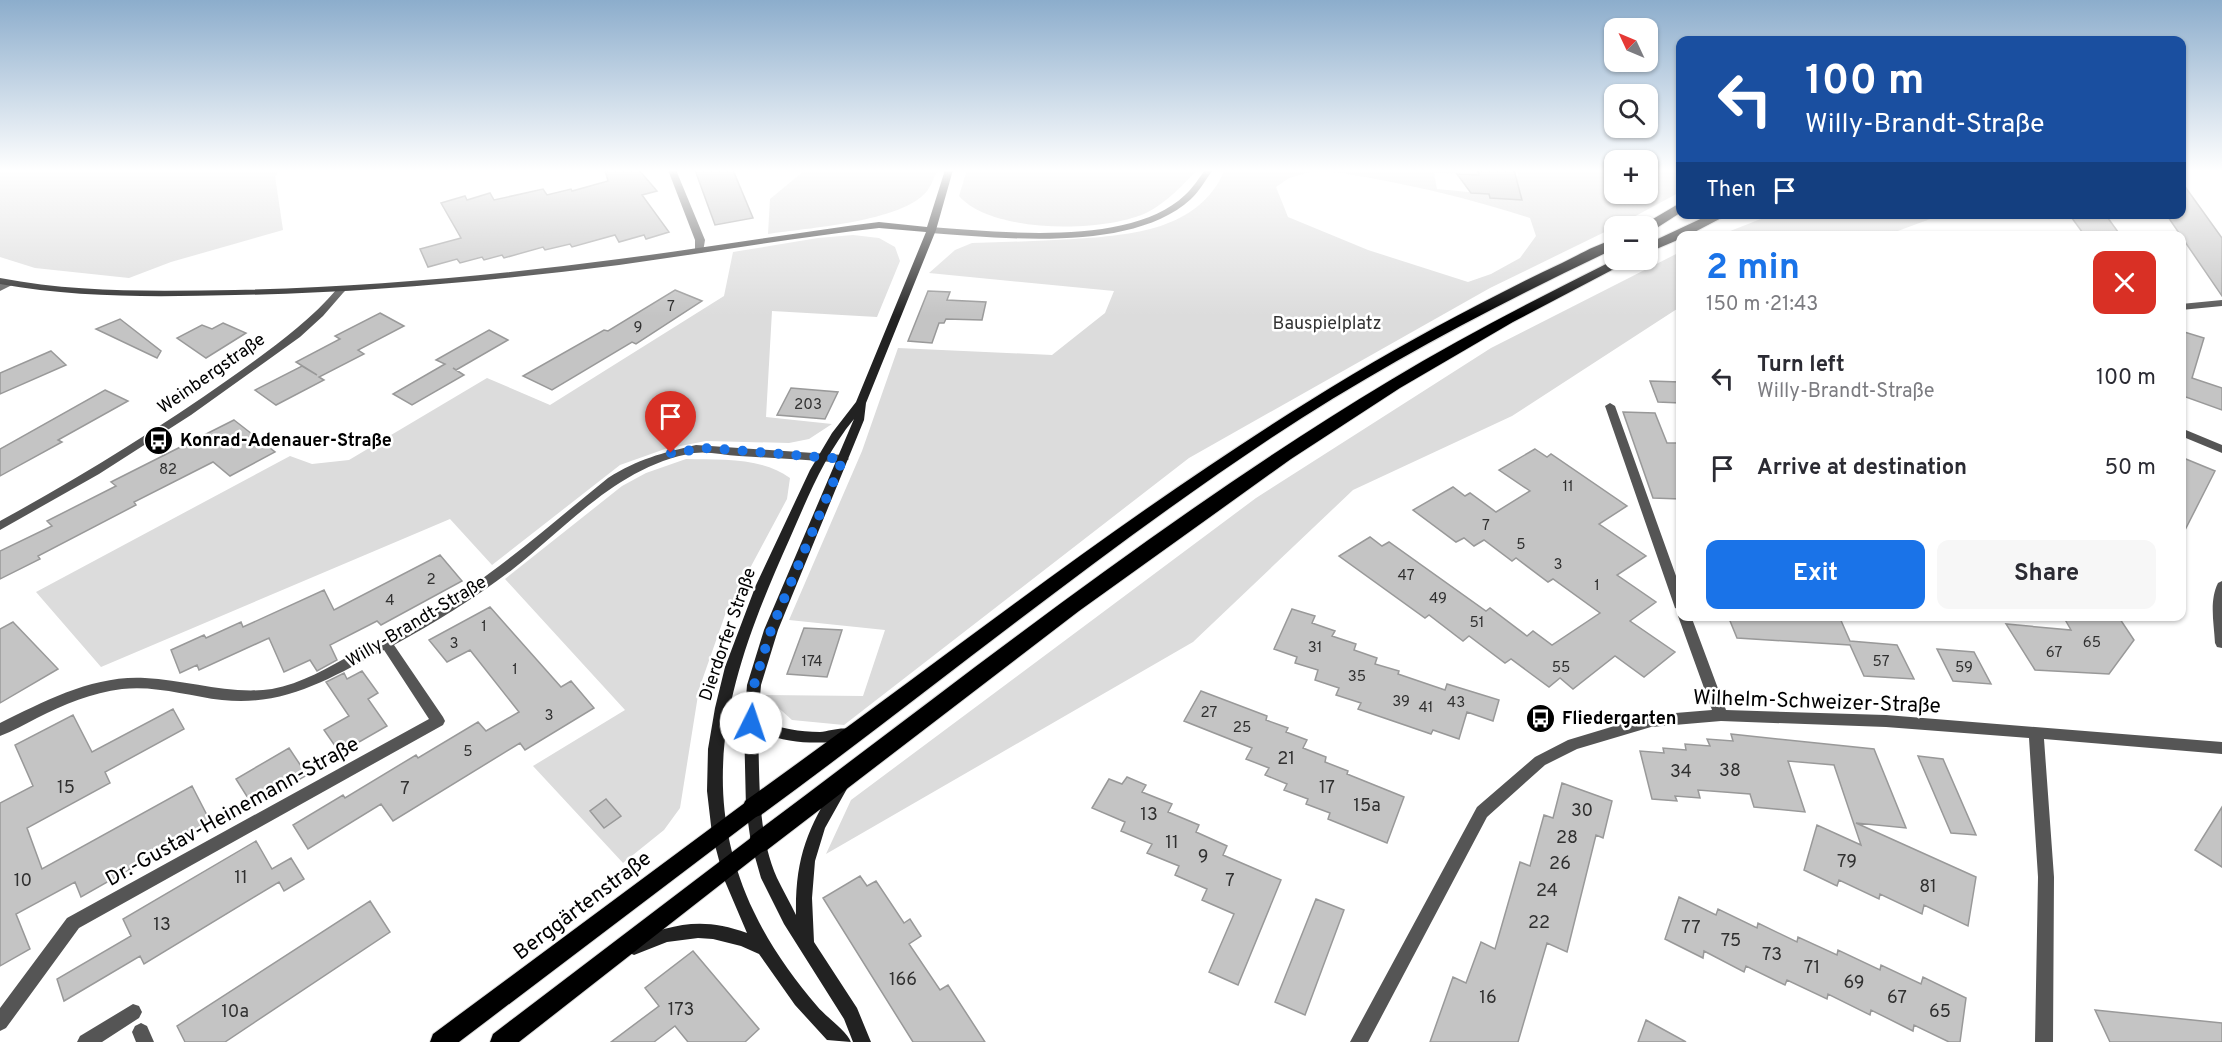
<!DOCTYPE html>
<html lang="en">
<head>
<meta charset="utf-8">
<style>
	:root { --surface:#fff; --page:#f7f7f7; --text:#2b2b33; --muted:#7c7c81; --accent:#1a73e8 }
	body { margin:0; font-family:Overpass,sans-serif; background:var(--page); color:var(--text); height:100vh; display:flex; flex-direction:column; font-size:22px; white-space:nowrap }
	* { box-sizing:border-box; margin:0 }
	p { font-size:20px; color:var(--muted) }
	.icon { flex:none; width:33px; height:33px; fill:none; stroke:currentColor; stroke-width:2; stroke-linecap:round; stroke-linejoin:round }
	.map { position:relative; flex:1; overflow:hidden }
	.panel { position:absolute; left:1676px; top:231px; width:510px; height:390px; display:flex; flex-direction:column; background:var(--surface); border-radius:12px; box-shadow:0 2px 4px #0004 }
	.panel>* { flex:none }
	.guide { position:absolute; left:1676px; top:36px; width:510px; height:183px; border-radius:12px; box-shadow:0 2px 4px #0004; background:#1a4fa0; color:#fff; overflow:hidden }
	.needle { width:39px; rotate:314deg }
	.controls { position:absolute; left:1604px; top:18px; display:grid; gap:12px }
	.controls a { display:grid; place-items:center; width:54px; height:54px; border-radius:12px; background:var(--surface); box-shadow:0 2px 4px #0004; font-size:30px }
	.pin { position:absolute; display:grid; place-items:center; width:51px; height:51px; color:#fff; margin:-62px -26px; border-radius:50% 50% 50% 0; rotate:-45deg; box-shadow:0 0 6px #0007 }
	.pin .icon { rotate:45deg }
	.me { position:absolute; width:66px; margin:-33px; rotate:4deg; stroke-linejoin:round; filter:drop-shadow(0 0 4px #0008) }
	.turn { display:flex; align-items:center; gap:21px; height:126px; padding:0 30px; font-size:27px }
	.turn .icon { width:78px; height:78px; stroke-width:2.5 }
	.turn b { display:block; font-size:42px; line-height:51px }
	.then { display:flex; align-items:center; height:57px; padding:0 30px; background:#0003; gap:12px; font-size:22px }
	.round { display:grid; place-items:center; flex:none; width:63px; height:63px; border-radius:12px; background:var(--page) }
	.overview { display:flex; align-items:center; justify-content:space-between; height:102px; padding:0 30px }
	h1 { font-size:36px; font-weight:700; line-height:45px; color:var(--accent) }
	.primary-button { display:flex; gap:12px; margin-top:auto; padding:12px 30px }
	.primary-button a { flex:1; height:69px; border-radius:12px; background:var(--accent); color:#fff; font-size:24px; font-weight:700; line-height:69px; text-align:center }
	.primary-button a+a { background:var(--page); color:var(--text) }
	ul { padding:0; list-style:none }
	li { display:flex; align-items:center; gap:18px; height:90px; padding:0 30px }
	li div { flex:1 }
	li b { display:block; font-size:22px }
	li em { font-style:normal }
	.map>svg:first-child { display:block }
	.green { fill:#dcdcdc; fill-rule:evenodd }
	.building { fill:#c4c4c4; stroke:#999; stroke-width:1.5 }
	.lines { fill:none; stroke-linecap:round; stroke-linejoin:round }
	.primary-casing { stroke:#dbdbdb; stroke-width:2 }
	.highway-casing { stroke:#dbdbdb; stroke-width:2 }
	.street { fill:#555; fill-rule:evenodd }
	.secondary { fill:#222; fill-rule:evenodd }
	.primary { fill:#000; fill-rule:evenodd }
	.highway { fill:#000; fill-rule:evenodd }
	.route { stroke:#1a73e8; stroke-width:10; stroke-dasharray:0 18 }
	.labels { text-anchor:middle; stroke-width:5; stroke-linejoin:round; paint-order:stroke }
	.number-label { font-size:15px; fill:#313131 }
	.park-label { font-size:18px; fill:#333; stroke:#fff }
	.street-label { font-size:18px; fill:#000; stroke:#fff }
	.poi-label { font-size:18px; font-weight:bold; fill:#000; stroke:#fff; text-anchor:start }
	.near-number-label { font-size:18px; fill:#313131 }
	.near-street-label { font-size:21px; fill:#000; stroke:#fff }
</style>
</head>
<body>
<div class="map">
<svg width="2222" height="1042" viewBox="0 0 2222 1042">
	<rect width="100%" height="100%" fill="#fff"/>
	<path class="green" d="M0,170h280l-5,6 8,54 -112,32 -42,16 -94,-10 -35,-11z
		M805,170h133c-4,6 -6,15 -11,21 -24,31 -121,37 -159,43l2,-35z
		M967,170h230c-14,15 -30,32 -49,42 -42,21 -156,22 -189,-16z
		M1225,170h253l1,4 39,2 -1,-6h97v24h33v-24h33v22l-63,34 -127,62 -301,170 -345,267 -52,-5 -28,-25 99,1 22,-66 -96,-10 73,-169 36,-103 154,7 53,-42 9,-22 -185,-18 26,-23 17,-7c34,-1 68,-2 102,-4 57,-4 124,-8 151,-69zM1314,171c28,0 54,7 82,12 46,9 90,21 134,35l6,18 -16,22 -29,16 -23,8 -100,-32 -80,-33 -12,-30 13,-9zM1434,173l32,1 56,26 -31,-2 -2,-4 -52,-5z
		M1771,215v-1l170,1 -54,20h-167z
		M853,235l26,3 16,9 5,14 -23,56 -105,-6 -6,106 66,7 -23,15 -20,4 -83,-2 -41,8 -45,16 -128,100 -42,-46 -349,148 -65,-75 254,-136 22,8 37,-4 138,-82 63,27 174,-109 9,-44 85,-14z
		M1680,252v55l-168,109 -159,74 -160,152 -367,212 25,-54 405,-302 235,-150z
		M686,459c35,1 75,-2 104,19l-3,21 -62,116 -26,74 -19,119 -16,22 -41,33 -90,-97 92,-56 -120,-131 117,-93 24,-13z"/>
	<path class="building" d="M605,170h34l18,21 -15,4 27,37 -23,7 -2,-4 -25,7 -4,-7 -43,12 -2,-3 -25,6 -2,-3 -39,11 -2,-3 -18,5 -2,-3 -22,6 -3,-4 -29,8 -8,-18 41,-11 -20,-35 24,-7 2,4 23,-7 4,7 49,-11 4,6 24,-6 1,2 36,-10z
		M695,170h38l20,48 -38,7z
		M1478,170h36l8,30 -32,-2 -1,-4 -18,-1 -14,-19 22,1z
		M2181,181l41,57v58l-56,-82h15z
		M2069,214h36l16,22h-36z
		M675,290l27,11 -66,43 -4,-2 -80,48 -29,-14 81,-46 4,1z
		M928,291l22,1 -3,8 39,2 -4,18 -36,-1 -2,4h-5l-7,20 -24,-2z
		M380,313l24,13 -46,24 6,4 -45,23 5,3 -48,25 -21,-15 47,-24 15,9 -21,-13 44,-23 -5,-3z
		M120,319l41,32 -4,7 -61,-29z
		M223,323l23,10 -40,25 -29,-20 25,-13 10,4z
		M489,330l19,10 -52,30 -3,-2 11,7 -52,30 -19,-11 52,-30 -9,-4z
		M2181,331l23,7 -12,40 30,10v22l-36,-13 -5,2z
		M51,351l15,14 -66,29v-21z
		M1650,381l30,1v21l-22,-1z
		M791,388l47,4 -13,27 -48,-4z
		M105,390l23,11 -70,39 4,2 -62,34v-27z
		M1623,412l32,1 12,30h13v56l-27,-1z
		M234,420l41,32 -45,24 -17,-14 -79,40 2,3 -98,51 2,3 -40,20v-28l52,-25 -5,-5 69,-35 -5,-4z
		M1535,449l12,8 4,-3 76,52 -28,18 47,32 -29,19 39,27 -26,19 45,31 -31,25 -29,-21 -42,33 -13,-11 -11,9 -38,-28 -6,4 -36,-27 -6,5 -34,-26 -4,3 -86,-62 31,-19 12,9 7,-4 97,69 4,-3 37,28 6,-5 19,14 48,-32 -47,-34 -5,3 -32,-24 -4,3 -28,-21 -10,6 -10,-8 -8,4 -43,-32 40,-23 12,9 5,-3 26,19 34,-21 -31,-21z
		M2181,457l34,14 -34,67z
		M440,555l22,26 -81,44 -4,-4 -47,24 7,15 -20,11 -7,-11 -26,12 -15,-34 -70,32 -2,-5 -17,8 -9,-23 33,-15 2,3 35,-16 2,5 81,-37 10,20z
		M490,607l71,80 10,-6 23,27 -69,42 -5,-7 -127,78 -12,-17 -73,45 -15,-24 50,-30 2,3 71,-43 2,3 60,-36 8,9 33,-19 -49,-62 -23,12 -18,-22z
		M1292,609l23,7 -3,7 23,8 -3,5 24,8 -2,6 23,8 -2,6 24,7 -1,3 47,16 2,-6 52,16 -6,21 -26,-9 -8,27 -26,-9 -2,4 -73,-25 3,-6 -25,-8 3,-7 -24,-8 3,-10 -23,-7 2,-6 -23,-8z
		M1728,616h111l11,25 47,4 17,34 -50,-3 -14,-31 -113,-7z
		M2063,616h55l16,24 -25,34 -74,-4 -29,-46 65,6z
		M13,622l45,47 -58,34v-74z
		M804,628l38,2 -15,47 -40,-3z
		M1937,649l37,3 17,32 -38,-3z
		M362,671l16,22 -10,6 19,27 -47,27 -16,-23 25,-14 -23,-34 18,-9 3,6z
		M1201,691l66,25 -1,4 22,8 -2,4 21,8 -4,8 23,9 -1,5 23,9 -1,3 57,23 -17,46 -59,-24 2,-6 -24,-9 2,-5 -24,-9 3,-6 -22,-9 4,-7 -23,-9 6,-11 -68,-27z
		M173,709l11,20 -79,43 5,11 -83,45 15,41 150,-83 19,37 -130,74 -6,-15 -59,32 14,35 -30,17v-163l33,-17 -18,-41 58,-30 19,37z
		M1731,734l143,15 32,79 -50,-5 120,54 -8,49 -44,-21 -2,9 -42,-20 -1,5 -40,-19 -2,6 -33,-16 13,-45 44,20 -27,-80 -46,-4 17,51 -51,-5 -4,-13 -52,-4 2,8 -25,-2 2,5 -25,-2 -12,-48 24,2 -1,-5 23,2 -1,-6 25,2 -3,-7 26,2z
		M289,748l18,27 -54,31 -17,-27z
		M1918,756l25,3 33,76 -25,-2z
		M1127,777l19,8 -4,7 30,12 -4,8 31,13 -3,7 31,14 -4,9 58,25 -43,105 -29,-13 25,-58 -32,-14 5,-11 -32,-14 4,-9 -32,-13 5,-9 -31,-13 4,-9 -33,-14 17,-29 13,5z
		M1562,783l50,18 -9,37 -7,-3 -29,117 -20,-9 -29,99h-88l23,-65 13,6 15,-41 14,7 25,-87 10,4 14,-51 9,3z
		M606,799l15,17 -17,12 -14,-17z
		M2222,807v60l-27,-17z
		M256,841l16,28 19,-11 13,21 -20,12 -5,-9 -135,82 -4,-8 -76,45 -7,-22 74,-43 -8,-17z
		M860,876l7,10 9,-5 28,42 6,-4 11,17 -12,8 31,46 8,-5 37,57h-72l-90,-144z
		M1679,897l37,18 2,-6 39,19 1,-5 39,19 1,-5 39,18 1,-5 42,20 1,-5 40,19 2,-7 43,21 -6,44h-11l-35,-17 -1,6 -42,-21 -1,5 -42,-21 -1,5 -40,-19 -2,5 -39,-19 -2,6 -40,-21 -1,7 -38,-19z
		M1316,899l28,11 -39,105 -30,-13z
		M370,901l20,31 -165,110h-40l-8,-16z
		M693,951l66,78 -14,13h-57l-13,-16 -21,16h-43l48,-36 -14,-18z
		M2095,1010l127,13v19h-112z
		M1646,1020l40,22h-48z"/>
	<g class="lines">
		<defs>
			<path id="primary" d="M753,800l7,2 2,6 -2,6 -301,228h-29l3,-8 313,-232z
				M759,835l7,2 3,6 -3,6 -247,193h-29l3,-8 259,-197z"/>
			<path id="highway" d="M1680,203v10l-28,18 -5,1v-6h-6z
				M1711,214h18l-42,22h-7v3l-33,14v-9z
				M1614,240v9c-118,56 -234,117 -343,189 -176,117 -339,252 -510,377l-8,3 -8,-3 -3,-7 3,-7c228,-162 444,-340 691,-474 42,-22 83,-44 126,-64 17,-8 34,-19 52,-23z
				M1614,260h17l-118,62 -113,66 -109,71 -212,152 -312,239 -8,3 -8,-3 -3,-7 3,-7c209,-156 414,-320 638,-455 73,-44 149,-83 225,-121z"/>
		</defs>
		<use href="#primary" class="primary-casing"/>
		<use href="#highway" class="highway-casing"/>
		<path class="street" d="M668,170h8l29,70 -2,12 -3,1 -5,-3v-10z
			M1205,170h8c-7,9 -14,22 -22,29 -59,54 -187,39 -260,34l-5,-3 5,-3c70,5 200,20 254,-32 8,-7 14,-17 20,-25z
			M9,280l3,1v4l-12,6v-7z
			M340,288l5,3 -2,2 -20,23 -23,21 -109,78 -92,59 -99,56v-9c79,-43 155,-90 229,-142 38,-27 77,-54 108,-90z
			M2222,300v6l-41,4v-6z
			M1610,403l5,3 65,181v23l-5,-2 -1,-3 -69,-199z
			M2181,428l41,17v8l-41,-17z
			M696,445l147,10 6,4 -6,4c-35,-3 -69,-5 -104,-7 -15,-1 -31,-5 -45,-3 -74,12 -125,72 -181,116 -38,29 -77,53 -119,76l49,72 2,4 -2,4 -364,203 -73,100 -6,3v-23l67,-90 362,-199 -45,-69c-54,28 -99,57 -162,50 -33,-4 -67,-15 -100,-11 -30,4 -58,15 -85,29 -12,6 -24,13 -37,18v-13c45,-22 93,-48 145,-45 43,2 84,17 127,11 29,-5 57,-22 83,-36 39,-20 78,-40 114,-65 49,-34 93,-73 139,-110 30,-19 54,-25 88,-33z
			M2222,581v67l-5,-1 -2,-4c-1,-20 -6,-42 3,-60z
			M1680,612v4h11l35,94 160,5 336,27v12l-178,-15 10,138 -1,165h-18l3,-165 -9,-139 -143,-11 -165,-6 -70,6 -74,22 -32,16 -58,52 -119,225h-18l127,-235 58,-50 33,-17 83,-25 61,-5 -34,-94z
			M133,1004l6,2 3,6 -3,6 -37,24h-25l3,-6z
			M141,1023l6,3 7,16h-18l-4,-10 3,-6z"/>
		<path class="secondary" d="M945,170h8l-17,60 -70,173 -2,17 -86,210 -17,55 -3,35c20,8 40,12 62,12 10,-1 23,-6 33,-2l2,4 -2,4 -5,2c-32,5 -59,3 -90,-8 2,49 -1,101 19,146 6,12 13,25 19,37 -1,-56 11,-86 40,-132l5,-2 5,2 2,4 -23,41 -10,33 -3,37 2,44 43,66 14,34h-18l-9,-23 -60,-95 -23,-46 -10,-35 -5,-35 -2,-85 3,-38 17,-55 90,-211c-29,35 -46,78 -64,119 -56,125 -99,242 -36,374 16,34 39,66 63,94 9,11 29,24 34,36l-24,-2 -32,-35 -36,-51 -18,-8 -28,-7 -15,-1 -31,4 -33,13 -6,-3 -2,-5 2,-5c43,-18 74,-26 119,-9l-23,-54 -12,-45 -5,-43 1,-42 7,-41 10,-41 31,-82 54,-115 22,-37 24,-31 70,-170 -47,-4c-87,10 -173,25 -260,37 -128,16 -256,28 -384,30 -79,2 -157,3 -235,-11v-6c78,15 156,13 235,12 128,-3 256,-14 384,-31 87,-11 173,-26 260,-37l48,5z"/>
		<use href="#primary" class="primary"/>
		<use href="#highway" class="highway"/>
	</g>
	<linearGradient id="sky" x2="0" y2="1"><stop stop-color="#8cadcc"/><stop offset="0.54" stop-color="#fff"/><stop offset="1" stop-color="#fff" stop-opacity="0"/></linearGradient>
	<rect width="2222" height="316" fill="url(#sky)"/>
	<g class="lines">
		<path class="route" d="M671,453l37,-5 135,11 -72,171 -17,55 -3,38"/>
	</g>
	<defs>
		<symbol id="bus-disc" viewBox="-11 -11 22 22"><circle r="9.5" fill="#000" stroke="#fff"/><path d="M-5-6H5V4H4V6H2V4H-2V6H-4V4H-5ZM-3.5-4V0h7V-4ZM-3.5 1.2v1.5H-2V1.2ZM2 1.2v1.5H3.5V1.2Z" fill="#fff"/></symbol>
	</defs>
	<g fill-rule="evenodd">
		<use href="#bus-disc" x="142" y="424" width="33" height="33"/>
		<use href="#bus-disc" x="1524" y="702" width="33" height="33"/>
	</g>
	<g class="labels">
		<g class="number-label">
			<text x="671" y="311">7</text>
			<text x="638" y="332">9</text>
			<text x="808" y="409">203</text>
			<text x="168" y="474">82</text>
			<text x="1568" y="491">11</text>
			<text x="1486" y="530">7</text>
			<text x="1521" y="549">5</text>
			<text x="1558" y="569">3</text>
			<text x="1406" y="580">47</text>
			<text x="431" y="584">2</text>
			<text x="1597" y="590">1</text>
			<text x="1438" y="603">49</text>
			<text x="390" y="605">4</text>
			<text x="1477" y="627">51</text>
			<text x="484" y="631">1</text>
			<text x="2092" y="647">65</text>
			<text x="454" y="648">3</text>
			<text x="1315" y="652">31</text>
			<text x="2054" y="657">67</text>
			<text x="812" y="666">174</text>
			<text x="1881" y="666">57</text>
			<text x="1561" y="672">55</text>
			<text x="1964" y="672">59</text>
			<text x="515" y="674">1</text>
			<text x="1357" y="681">35</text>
			<text x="1401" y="706">39</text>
			<text x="1456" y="707">43</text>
			<text x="1426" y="712">41</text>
			<text x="1209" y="717">27</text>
			<text x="549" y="720">3</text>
			<text x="1242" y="732">25</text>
			<text x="468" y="756">5</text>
		</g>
		<g class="park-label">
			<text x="1327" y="329">Bauspielplatz</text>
		</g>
		<g class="street-label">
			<text transform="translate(211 373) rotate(-35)" y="6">Weinbergstraße</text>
			<text transform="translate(416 621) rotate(-31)" y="6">Willy-Brandt-Straße</text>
			<text transform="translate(727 634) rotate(-71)" y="6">Dierdorfer Straße</text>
		</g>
		<g class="poi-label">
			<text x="180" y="446">Konrad-Adenauer-Straße</text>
			<text x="1562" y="724">Fliedergarten</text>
		</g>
		<g class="near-number-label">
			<text x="1286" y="764">21</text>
			<text x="1730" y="776">38</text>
			<text x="1681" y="777">34</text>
			<text x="66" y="793">15</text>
			<text x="1327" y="793">17</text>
			<text x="405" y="794">7</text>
			<text x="1367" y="811">15a</text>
			<text x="1582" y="816">30</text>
			<text x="1149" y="820">13</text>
			<text x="1567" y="843">28</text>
			<text x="1172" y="848">11</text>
			<text x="1203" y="862">9</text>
			<text x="1847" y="867">79</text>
			<text x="1560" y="869">26</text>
			<text x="241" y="883">11</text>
			<text x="23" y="886">10</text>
			<text x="1230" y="886">7</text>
			<text x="1928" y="892">81</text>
			<text x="1547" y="896">24</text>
			<text x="1539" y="928">22</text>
			<text x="162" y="930">13</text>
			<text x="1691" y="933">77</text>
			<text x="1731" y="946">75</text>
			<text x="1772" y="960">73</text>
			<text x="1812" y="973">71</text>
			<text x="903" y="985">166</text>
			<text x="1854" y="988">69</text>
			<text x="1488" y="1003">16</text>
			<text x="1897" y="1003">67</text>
			<text x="681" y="1015">173</text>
			<text x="235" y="1017">10a</text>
			<text x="1940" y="1017">65</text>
		</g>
		<g class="near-street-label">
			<text transform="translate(1817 701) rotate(2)" y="7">Wilhelm-Schweizer-Straße</text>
			<text transform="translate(232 811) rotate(-29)" y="7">Dr.-Gustav-Heinemann-Straße</text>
			<text transform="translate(582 905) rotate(-37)" y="7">Berggärtenstraße</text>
		</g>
	</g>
</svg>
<div class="controls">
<a><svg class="needle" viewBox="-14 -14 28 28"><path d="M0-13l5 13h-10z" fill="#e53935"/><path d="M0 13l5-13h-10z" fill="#7c7c81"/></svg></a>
<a><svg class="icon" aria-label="search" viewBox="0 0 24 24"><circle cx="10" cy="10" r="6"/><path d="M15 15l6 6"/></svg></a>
<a>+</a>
<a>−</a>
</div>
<div class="pin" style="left:671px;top:453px;background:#d93025"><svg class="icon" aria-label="arrive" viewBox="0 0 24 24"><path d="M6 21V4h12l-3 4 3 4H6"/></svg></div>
<svg class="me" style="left:751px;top:723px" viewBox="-20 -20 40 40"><circle r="19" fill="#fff"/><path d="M0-13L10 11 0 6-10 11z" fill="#1a73e8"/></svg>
<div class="guide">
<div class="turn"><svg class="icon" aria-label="left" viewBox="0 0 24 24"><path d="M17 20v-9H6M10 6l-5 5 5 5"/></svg><div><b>100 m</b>Willy-Brandt-Straße</div></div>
<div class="then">Then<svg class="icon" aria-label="arrive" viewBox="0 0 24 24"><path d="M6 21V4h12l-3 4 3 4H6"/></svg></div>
</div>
<section class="panel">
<div class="overview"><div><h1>2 min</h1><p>150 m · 21:43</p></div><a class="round" style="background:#d93025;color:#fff"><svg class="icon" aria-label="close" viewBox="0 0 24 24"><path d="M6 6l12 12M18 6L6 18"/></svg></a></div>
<ul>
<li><svg class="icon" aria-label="left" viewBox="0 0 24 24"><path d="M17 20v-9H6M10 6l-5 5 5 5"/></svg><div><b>Turn left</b><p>Willy-Brandt-Straße</p></div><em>100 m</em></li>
<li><svg class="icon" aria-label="arrive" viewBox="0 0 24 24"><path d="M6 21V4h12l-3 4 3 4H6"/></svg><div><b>Arrive at destination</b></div><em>50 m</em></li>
</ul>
<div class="primary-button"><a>Exit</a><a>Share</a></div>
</section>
</div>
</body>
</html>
